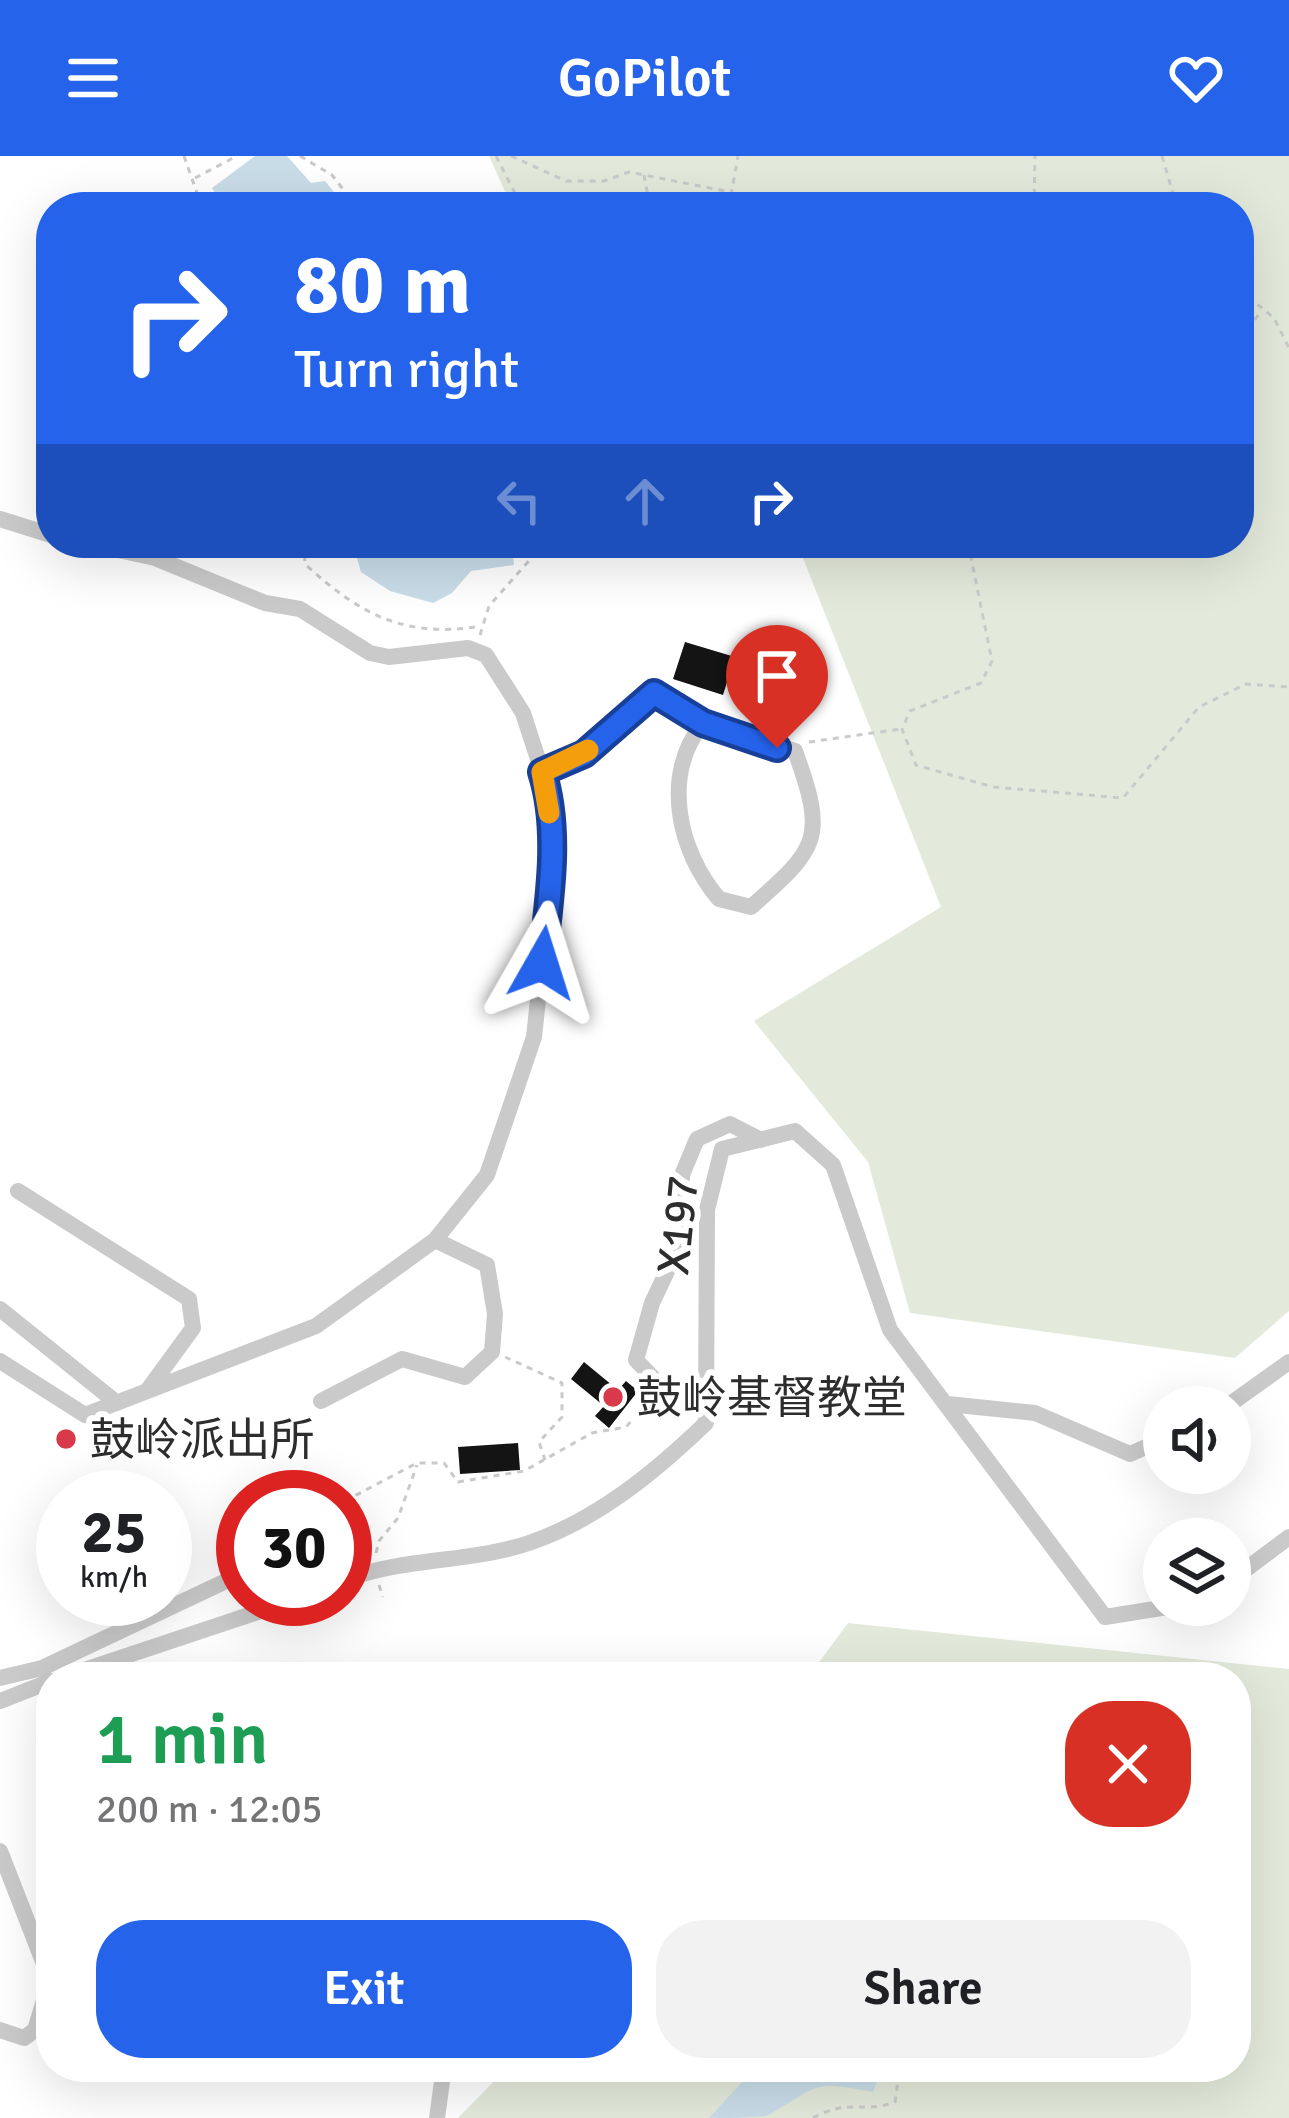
<!DOCTYPE html>
<html lang="en">
<head>
<meta charset="utf-8">
<style>
	:root { --surface:#fff; --page:#f2f2f2; --text:#202124; --muted:#757577; --accent:#2563eb }
	body { margin:0; font-family:Signika,"Noto Sans SC",sans-serif; background:var(--page); color:var(--text); height:100vh; display:flex; flex-direction:column; font-size:45px; white-space:nowrap }
	* { box-sizing:border-box; margin:0 }
	p { font-size:39px; color:var(--muted) }
	.icon { flex:none; width:66px; height:66px; fill:none; stroke:currentColor; stroke-width:2; stroke-linecap:round; stroke-linejoin:round }
	.map { position:relative; flex:1; overflow:hidden }
	.sheet { position:absolute; left:36px; top:1506px; width:1215px; height:420px; display:flex; flex-direction:column; background:var(--surface); border-radius:48px; box-shadow:0 12px 48px #0002 }
	.sheet>* { flex:none }
	.guide { position:absolute; left:36px; top:36px; width:1218px; height:366px; border-radius:48px; box-shadow:0 12px 48px #0002; background:#2563eb; color:#fff; overflow:hidden }
	.fabs { position:absolute; left:1143px; top:1230px; display:grid; gap:24px }
	.fabs a { display:grid; place-items:center; width:108px; height:108px; border-radius:50%; background:var(--surface); box-shadow:0 12px 48px #0002; font-size:60px }
	.speed { position:absolute; left:36px; top:1314px; display:flex; gap:24px; font-size:60px; font-weight:700; text-align:center }
	.speed>* { display:grid; place-content:center; width:156px; height:156px; border-radius:50%; background:var(--surface); box-shadow:0 12px 48px #0002; line-height:1 }
	.speed small { font-size:30px; font-weight:400 }
	.speed .limit { border:18px solid #d22; background:#fff; color:#111 }
	.pin { position:absolute; display:grid; place-items:center; width:102px; height:102px; color:#fff; margin:-123px -51px; border-radius:50% 50% 50% 0; rotate:-45deg; box-shadow:0 0 12px #0007 }
	.pin .icon { rotate:45deg }
	.me { position:absolute; width:132px; margin:-66px; rotate:6deg; stroke-linejoin:round; filter:drop-shadow(0 0 9px #0008) }
	.turn { display:flex; align-items:center; gap:42px; height:252px; padding:0 60px; font-size:54px }
	.turn .icon { width:156px; height:156px; stroke-width:2.5 }
	.turn b { display:block; font-size:84px; line-height:102px }
	.lanes { display:flex; align-items:center; height:114px; padding:0 60px; background:#0003; justify-content:center; gap:60px; direction:ltr }
	.lanes .off { opacity:.35 }
	.round { display:grid; place-items:center; flex:none; width:126px; height:126px; border-radius:48px; background:var(--page) }
	.headline { display:flex; align-items:center; justify-content:space-between; height:204px; padding:0 60px }
	h1 { font-size:72px; font-weight:600; line-height:90px; color:#1e9e55 }
	.button { display:flex; gap:24px; margin-top:auto; padding:24px 60px }
	.button a { flex:1; height:138px; border-radius:48px; background:var(--accent); color:#fff; font-size:48px; font-weight:600; line-height:138px; text-align:center }
	.button a+a { background:var(--page); color:var(--text) }
	header { display:flex; justify-content:space-between; align-items:center; height:156px; padding:0 60px; background:var(--accent); color:#fff; font-size:54px; font-weight:600 }
	.map>svg:first-child { display:block }
	.green { fill:#e4eadb }
	.water { fill:#c9dde9 }
	.building { fill:#141414 }
	.lines { fill:none; stroke-linecap:round; stroke-linejoin:round }
	.path { stroke:#cacaca; stroke-width:3; stroke-dasharray:6 6; stroke-linecap:butt }
	.minor { stroke:#cacaca; stroke-width:16 }
	.route-casing { stroke:#184099; stroke-width:30 }
	.route { stroke:#2563eb; stroke-width:21 }
	.slow { stroke:#f59e0b; stroke-width:21 }
	.poi-dot { fill:#d93a4a; stroke:#fff; stroke-width:4.5 }
	.labels { text-anchor:middle; stroke-width:12; stroke-linejoin:round; paint-order:stroke }
	.street-label { font-size:45px; fill:#2d2d2d; stroke:#fff }
	.poi-label { font-size:45px; fill:#2d2d2d; stroke:#fff; text-anchor:start }
</style>
</head>
<body>
<header><svg class="icon" aria-label="menu" viewBox="0 0 24 24"><path d="M4 6h16M4 12h16M4 18h16"/></svg>GoPilot<svg class="icon" aria-label="heart" viewBox="0 0 24 24"><path d="M12 20l-8-8c-3-5 5-10 8-4 3-6 11-1 8 4z"/></svg></header>
<div class="map">
<svg width="1289" height="1962" viewBox="0 0 1289 1962">
	<rect width="100%" height="100%" fill="#fff"/>
	<path class="green" d="M489,0h800v1155l-54,47 -325,-45 -42,-151 -114,-141 187,-114 -144,-364h442v-336h-727z
		M848,1467l441,46v449h-831l50,-51h728v-390h-428z"/>
	<path class="water" d="M255,0h32l24,27 14,-2 21,26h-123l-11,-19z
		M362,387h150l2,22 -43,6 -19,22 -19,10 -43,-12 -29,-19 -4,-14z
		M756,1911h127l-10,25c-66,-13 -53,-5 -107,24 -13,2 -41,2 -57,2z"/>
	<path class="building" d="M685,486l50,15 -12,38 -50,-16z
		M584,1206l34,28 8,-9 12,10 -29,37 -14,-12 9,-10 -33,-27z
		M518,1287l2,27 -60,4 -2,-27z"/>
	<g class="lines">
		<path class="path" d="M184,0l18,51
			M300,0l32,19 25,32
			M496,0l26,51
			M511,0l55,25h38l25,-9 101,20
			M1162,0l15,51
			M644,19l6,32
			M195,22l42,-22
			M729,51l9,-51
			M1034,51l1,-51
			M1239,133l35,29 15,30
			M1239,182l22,-26
			M304,387l1,21c54,50 100,75 176,62
			M968,387l24,118 -11,22 -71,28 -8,18 14,36 77,22 130,11 76,-91 47,-23 43,3
			M536,398l20,-11
			M480,479l9,-29 46,-52 -4,-11
			M809,586l92,-13
			M505,1201l57,26v34l-23,25 6,18
			M345,1345l72,-38h27l14,19 66,-11 68,-38 34,-6 27,-30
			M376,1397l3,-12 19,-23 19,-53
			M379,1429l4,12
			M813,1962c36,-20 49,-4 82,-16l5,-35"/>
		<path class="minor" d="M0,363l51,16
			M542,617l41,-19 71,-61 49,30 92,28c32,88 23,97 -44,156l-32,-8c-41,-48 -58,-124 -16,-176
			M18,1035l171,108 4,29 -46,63
			M0,1153l117,94
			M0,1205l85,54 231,-89 119,-86 52,-65 47,-138 16,-148 -1,-96 -26,-80 -37,-58 -18,-7 -79,9 -19,-4 -70,-44 -35,-6 -110,-45 -69,-15
			M661,1230l-25,-26 16,-57 28,-59 2,-69 15,-36 33,-15 31,16
			M321,1245l81,-42 63,18 27,-25 3,-38 -8,-49 -52,-25
			M948,1248l87,9 95,41 34,-15
			M1226,1251l63,-45
			M345,1424c59,-23 124,-17 184,-37 68,-23 126,-71 177,-120l1,-213 15,-61 73,-18 38,34 57,165 215,287 75,-12
			M1230,1425l59,-44
			M63,1521l234,-78
			M0,1522l42,-10 201,-95
			M0,1545l51,-20
			M0,1695l51,131
			M0,1874l24,8 11,-8 15,-50
			M437,1962l7,-51"/>
	</g>
	<g class="lines">
		<defs>
			<path id="route" d="M542,807c7,-61 19,-132 0,-191l42,-18 70,-61 49,30 74,25"/>
		</defs>
		<use href="#route" class="route-casing"/>
		<use href="#route" class="route"/>
		<path class="slow" d="M549,657l-7,-41 46,-22"/>
	</g>
	<g class="poi-dot">
		<circle cx="613" cy="1241" r="12"/>
		<circle cx="66" cy="1283" r="12"/>
	</g>
	<g class="labels">
		<g class="street-label">
			<text transform="translate(677 1069) rotate(-84)" y="16">X197</text>
		</g>
		<g class="poi-label">
			<text x="637" y="1257">鼓岭基督教堂</text>
			<text x="90" y="1299">鼓岭派出所</text>
		</g>
	</g>
</svg>
<div class="fabs">
<a><svg class="icon" aria-label="sound" viewBox="0 0 24 24"><path d="M4 9h4l5-4v14l-5-4H4zM17 9q2 3 0 6"/></svg></a>
<a><svg class="icon" aria-label="layers" viewBox="0 0 24 24"><path d="M12 4l9 5-9 5-9-5zM3 14l9 5 9-5"/></svg></a>
</div>
<div class="speed"><div>25<small>km/h</small></div><div class="limit">30</div></div>
<div class="pin" style="left:777px;top:592px;background:#d93025"><svg class="icon" aria-label="arrive" viewBox="0 0 24 24"><path d="M6 21V4h12l-3 4 3 4H6"/></svg></div>
<svg class="me" style="left:542px;top:807px" viewBox="-20 -20 40 40"><path d="M0-17L14 15 0 8-14 15z" fill="#2563eb" stroke="#fff" stroke-width="4"/></svg>
<div class="guide">
<div class="turn"><svg class="icon" aria-label="right" viewBox="0 0 24 24"><path d="M7 20v-9h11M14 6l5 5-5 5"/></svg><div><b>80 m</b>Turn right</div></div>
<div class="lanes"><svg class="icon off" aria-label="left" viewBox="0 0 24 24"><path d="M17 20v-9H6M10 6l-5 5 5 5"/></svg><svg class="icon off" aria-label="ahead" viewBox="0 0 24 24"><path d="M12 20V5M6 11l6-6 6 6"/></svg><svg class="icon" aria-label="right" viewBox="0 0 24 24"><path d="M7 20v-9h11M14 6l5 5-5 5"/></svg></div>
</div>
<section class="sheet">
<div class="headline"><div><h1>1 min</h1><p>200 m · 12:05</p></div><a class="round" style="background:#d93025;color:#fff"><svg class="icon" aria-label="close" viewBox="0 0 24 24"><path d="M6 6l12 12M18 6L6 18"/></svg></a></div>
<div class="button"><a>Exit</a><a>Share</a></div>
</section>
</div>
</body>
</html>
